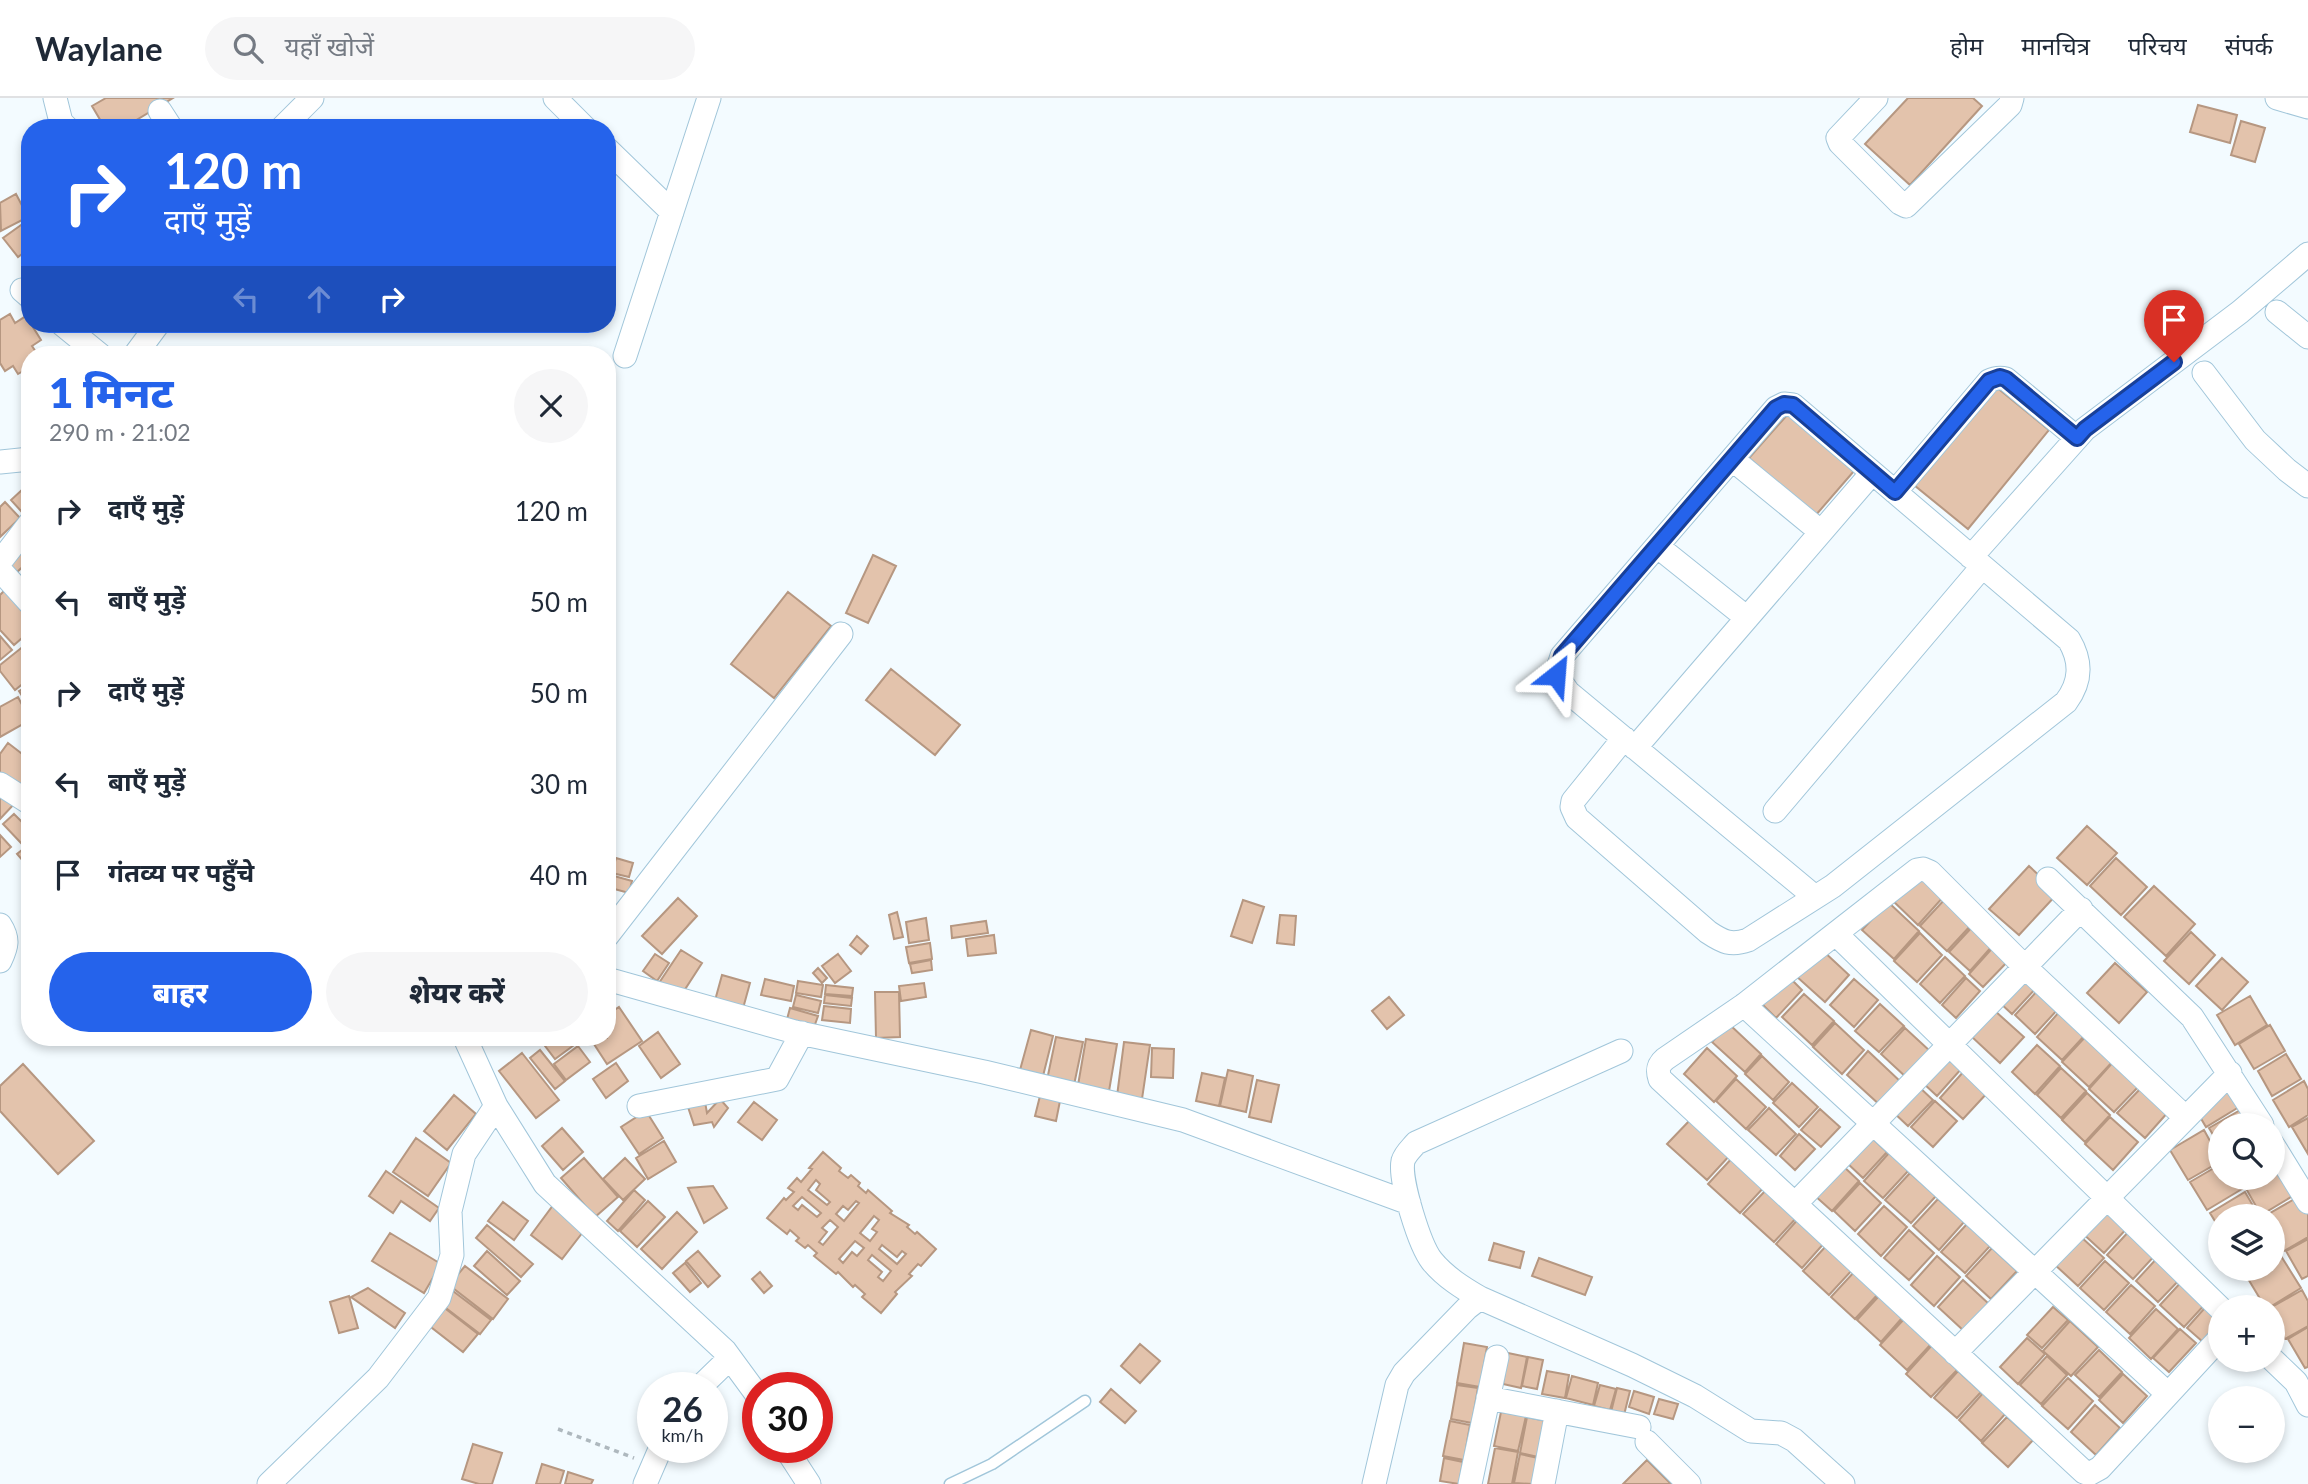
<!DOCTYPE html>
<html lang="hi">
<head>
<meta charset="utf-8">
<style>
	:root { --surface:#fff; --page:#f6f6f7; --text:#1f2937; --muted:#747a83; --line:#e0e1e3; --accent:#2563eb }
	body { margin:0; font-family:Lato,"Noto Sans Devanagari",sans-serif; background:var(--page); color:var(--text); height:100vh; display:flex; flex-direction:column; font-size:26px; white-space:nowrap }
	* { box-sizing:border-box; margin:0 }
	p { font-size:23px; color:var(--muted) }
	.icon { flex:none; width:38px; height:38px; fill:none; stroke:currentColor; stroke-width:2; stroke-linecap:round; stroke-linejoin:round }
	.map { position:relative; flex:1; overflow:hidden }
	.details { position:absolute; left:21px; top:248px; width:595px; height:700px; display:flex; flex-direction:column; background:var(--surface); border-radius:28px; box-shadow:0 4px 10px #0003 }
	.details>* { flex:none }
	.hud { position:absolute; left:21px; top:21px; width:595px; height:214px; border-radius:28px; box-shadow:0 4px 10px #0003; background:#2563eb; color:#fff; overflow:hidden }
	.controls { position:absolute; left:2208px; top:1015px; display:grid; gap:14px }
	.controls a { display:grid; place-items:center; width:77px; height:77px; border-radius:50%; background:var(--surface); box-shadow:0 4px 10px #0003; font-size:35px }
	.speed { position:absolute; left:637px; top:1274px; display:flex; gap:14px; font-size:35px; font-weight:700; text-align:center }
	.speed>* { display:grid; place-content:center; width:91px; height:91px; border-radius:50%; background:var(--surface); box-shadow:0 4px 10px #0003; line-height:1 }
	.speed small { font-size:18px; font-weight:400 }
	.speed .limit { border:10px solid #d22; background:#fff; color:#111 }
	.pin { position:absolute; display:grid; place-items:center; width:60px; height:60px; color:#fff; margin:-72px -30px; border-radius:50% 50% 50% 0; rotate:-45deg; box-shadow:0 0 7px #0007 }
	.pin .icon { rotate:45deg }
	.me { position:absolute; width:77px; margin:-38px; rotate:28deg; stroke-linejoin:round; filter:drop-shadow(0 0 5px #0008) }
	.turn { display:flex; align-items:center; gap:24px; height:147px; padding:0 28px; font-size:32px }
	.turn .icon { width:91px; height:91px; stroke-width:2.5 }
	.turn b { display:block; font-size:49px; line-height:60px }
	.lanes { display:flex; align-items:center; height:66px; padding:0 28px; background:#0003; justify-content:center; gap:35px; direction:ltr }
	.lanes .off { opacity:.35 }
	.round { display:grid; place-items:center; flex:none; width:74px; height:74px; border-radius:37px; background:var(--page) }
	.head { display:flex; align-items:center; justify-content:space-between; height:119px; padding:0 28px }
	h1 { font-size:42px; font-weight:800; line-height:52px; color:var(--accent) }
	.action { display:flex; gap:14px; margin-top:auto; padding:14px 28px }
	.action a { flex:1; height:80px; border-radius:42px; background:var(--accent); color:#fff; font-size:28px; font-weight:800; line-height:80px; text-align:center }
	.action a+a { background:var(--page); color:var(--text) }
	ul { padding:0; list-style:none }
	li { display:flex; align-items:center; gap:21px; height:91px; padding:0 28px }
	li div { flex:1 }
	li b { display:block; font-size:26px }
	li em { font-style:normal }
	header { display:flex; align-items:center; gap:42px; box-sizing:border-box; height:98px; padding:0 35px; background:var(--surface); border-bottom:2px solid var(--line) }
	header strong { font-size:33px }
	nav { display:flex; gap:38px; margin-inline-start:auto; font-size:24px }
	.search { width:490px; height:63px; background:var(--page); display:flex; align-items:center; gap:18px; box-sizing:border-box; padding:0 24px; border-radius:38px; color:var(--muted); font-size:26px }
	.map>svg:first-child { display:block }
	.building { fill:#e3c3ac; stroke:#b69781; stroke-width:2; fill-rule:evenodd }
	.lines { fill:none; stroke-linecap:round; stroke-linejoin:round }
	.service-casing { stroke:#a1c6da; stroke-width:13 }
	.minor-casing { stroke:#a1c6da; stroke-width:25 }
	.path { stroke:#aeb8be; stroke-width:3.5; stroke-dasharray:5 5; stroke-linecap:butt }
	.service { stroke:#fff; stroke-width:10 }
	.minor { stroke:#fff; stroke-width:23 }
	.route-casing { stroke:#184099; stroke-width:18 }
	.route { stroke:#2563eb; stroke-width:12 }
</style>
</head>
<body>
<header>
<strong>Waylane</strong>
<div class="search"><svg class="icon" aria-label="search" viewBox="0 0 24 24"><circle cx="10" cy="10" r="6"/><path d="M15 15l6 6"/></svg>यहाँ खोजें</div>
<nav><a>होम</a><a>मानचित्र</a><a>परिचय</a><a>संपर्क</a></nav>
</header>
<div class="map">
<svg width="2308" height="1386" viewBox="0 0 2308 1386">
	<rect width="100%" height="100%" fill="#f3fbff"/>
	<path class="building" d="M106,0h67l-50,30h-18l-13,-22z
		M1908,0h65l9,8 -72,79 -45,-41z
		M2198,7l39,10 -7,28 -40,-11z
		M2241,23l24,7 -10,34 -24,-7z
		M16,96l12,23 -27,14 -1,-28z
		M28,122l2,28 -12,9 -15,-19z
		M10,216l5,9 11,-7 15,24 -9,6 6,9h-8v12l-12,7 -5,-8 -8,5 -5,-8v-43z
		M1995,288l54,44 -81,99 -54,-44z
		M1788,316l66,57 -39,45 -66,-58z
		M23,391l7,7v6l-9,9 -10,-11z
		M5,404l15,16 -20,19v-30z
		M30,428v34l-14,13 -12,-12z
		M873,457l23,11 -28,57 -22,-10z
		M6,491l24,26v16l-16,14 -14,-15v-35z
		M788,494l43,34 -57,72 -43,-34z
		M0,538l12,14 -12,10z
		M30,543v37l-15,12 -15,-19v-6z
		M891,571l69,56 -25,30 -69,-55z
		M30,587v23l-11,-17z
		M18,599l12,23 -30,17v-30z
		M8,645l22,17v24l-7,9 -23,-17v-22z
		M0,691l15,14 -15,16z
		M14,716l16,16v7l-8,7 -19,-20z
		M2087,728l30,27 -30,32 -30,-27z
		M0,737l11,12 -11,10z
		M27,748l3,3v20l-13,-15z
		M616,760l17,5 -4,14 -17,-4z
		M2116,760l31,29 -26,28 -31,-29z
		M2029,768l29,27 -39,42 -30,-26z
		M1918,772l27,25 -27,30 -27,-26z
		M607,776l25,7 -3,12 -22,-6z
		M2154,788l41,38 -29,32 -42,-39z
		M678,800l19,18 -35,38 -20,-18z
		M1946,800l27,25 -26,28 -27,-25z
		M1243,802l21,7 -12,36 -21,-7z
		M1888,804l31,29 -25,28 -32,-29z
		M897,814l6,25 -9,2 -5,-24z
		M1280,817l16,1 -2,29 -17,-2z
		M926,820l3,22 -20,3 -3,-21z
		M986,823l2,12 -36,5 -1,-12z
		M1974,827l20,19 -24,27 -21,-19z
		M2191,834l24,23 -26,29 -25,-23z
		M1920,835l22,22 -25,27 -23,-21z
		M994,837l2,18 -28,3 -2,-17z
		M857,838l11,10 -7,8 -11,-9z
		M930,845l2,16 -23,4 -3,-16z
		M1996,846l15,14 -28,29 -14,-13z
		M1821,851l28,26 -24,27 -29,-26z
		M681,852l21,13 -22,34 -21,-14z
		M655,856l14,9 -12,18 -14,-10z
		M838,856l13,17 -16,12 -13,-17z
		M1945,859l20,19 -25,27 -20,-19z
		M2222,860l26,24 -26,28 -26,-24z
		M931,862l1,10 -20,3 -2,-9z
		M2115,865l32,29 -28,31 -32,-30z
		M818,870l9,10 -5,5 -9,-10z
		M1786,876l16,16 -26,28 -16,-16z
		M2025,876l13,12 -26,28 -13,-12z
		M722,877l28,8 -8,29 -28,-8z
		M1966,880l14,13 -24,27 -14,-13z
		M765,881l29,7 -3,15 -30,-6z
		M1854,881l24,21 -24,27 -24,-22z
		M798,883l25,4 -2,12 -25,-4z
		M924,885l2,14 -25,4 -2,-15z
		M826,887l27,3 -1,8 -27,-2z
		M2039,891l20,19 -24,26 -20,-19z
		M875,894h24l1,45 -24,1z
		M1804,896l30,27 -22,24 -30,-28z
		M796,897l25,6 -3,12 -25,-6z
		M825,897l27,3 -1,8 -27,-3z
		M2250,898l17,29 -32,20 -18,-30z
		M1389,899l15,18 -17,14 -15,-18z
		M1880,906l24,22 -25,26 -24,-21z
		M824,908l27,3 -1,14 -28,-3z
		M619,909l23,34 -35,23 -17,-26h17v-23z
		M790,910l28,8 -5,14 -27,-7z
		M1995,913l29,26 -24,26 -28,-26z
		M2060,913l26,23 -24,26 -25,-23z
		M1835,925l29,27 -22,24 -29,-27z
		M1729,926l32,30 -16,18 -33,-30z
		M2270,927l15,26 -31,18 -15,-25z
		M1905,930l26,24 -24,26 -26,-24z
		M1031,932l22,6 -10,40 -23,-6z
		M658,934l22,32 -19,14 -22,-32z
		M2088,936l27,25 -26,28 -27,-25z
		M1056,939l27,5 -9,43 -27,-5z
		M539,940h40l2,2 -26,19z
		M1086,941l31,5 -9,53 -31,-6z
		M1124,944l26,3 -8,54 -25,-3z
		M2037,947l23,21 -25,28 -23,-22z
		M578,948l12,16 -24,18 -12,-16z
		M1152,950l22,1 -1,29 -22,-1z
		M1707,950l30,28 -23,26 -30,-28z
		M540,952l25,31 -10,8 -25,-31z
		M1868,953l34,32 -21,23 -34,-31z
		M522,955l37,47 -23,18 -37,-47z
		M2286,956l15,25 -29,17 -14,-25z
		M1948,957l14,13 -25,28 -14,-13z
		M1762,958l27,26 -16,18 -28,-26z
		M2114,963l26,24 -26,27 -25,-23z
		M616,965l12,18 -22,17 -13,-19z
		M23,966l71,77 -36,33 -58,-63v-25z
		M2061,970l25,23 -25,27 -24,-23z
		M1228,972l25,6 -7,36 -26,-6z
		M1965,972l24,21 -26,28 -23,-21z
		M1202,975l23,5 -6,28 -23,-5z
		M1736,981l30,28 -20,22 -30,-28z
		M1257,982l22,5 -8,37 -22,-5z
		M2304,983l4,8v26l-19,12 -16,-27z
		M1792,985l26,24 -19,20 -26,-24z
		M1918,988l15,14 -25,26 -15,-14z
		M2142,989l27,24 -24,27 -28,-25z
		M2229,993l10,16 -33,20 -10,-17z
		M2087,995l23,22 -25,27 -23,-22z
		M454,997l22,19 -29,36 -23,-19z
		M1040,998l20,5 -4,20 -21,-5z
		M720,1001l8,9 -14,19 -2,-5 -18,3 -8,-24 19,1 2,11z
		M1935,1003l22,20 -24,26 -22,-20z
		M754,1004l23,18 -15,20 -24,-18z
		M1769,1010l27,26 -20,21 -28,-25z
		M1820,1011l20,18 -19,20 -20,-17z
		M2242,1011l10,16h-31v23l-12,-20z
		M646,1013l17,27 -24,16 -18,-27z
		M2110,1019l28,25 -25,28 -28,-26z
		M1692,1020l39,36 -24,26 -40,-36z
		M2308,1020v36l-16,-27z
		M562,1030l21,24 -20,18 -21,-24z
		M2204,1032l17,31 -33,19 -18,-30z
		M1799,1036l16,15 -20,21 -15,-14z
		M1871,1039l16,15 -24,26 -16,-15z
		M416,1040l35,25 -23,33 -35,-24z
		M664,1043l12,21 -28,17 -12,-21z
		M823,1054l18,16 -2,3 9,7 3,-3 9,8 -2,3 8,7 2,-3 24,21 -2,2 19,12 -2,2 8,7 2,-2 19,17 -15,17 -3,-2 -9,10 3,2 -17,16 2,2 -16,19 -19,-16 3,-3 -10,-9 -2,2 -15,-15 -2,2 -22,-18 3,-3 -9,-8 -3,3 -9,-7 3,-3 -9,-8 -3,4 -20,-16 17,-20 2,2 8,-8 -6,-4 9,-10 4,4 11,-13 -3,-1zM816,1082l4,4 -4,6 14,12 -3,3 -19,-15zM802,1099l19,16 -4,4 -15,-12 -4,5 -5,-4zM856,1103l3,2 -15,18 -8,-7 7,-8 5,4zM874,1118l5,4 -7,9 5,3 -7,9 -10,-8zM830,1122l8,7 -15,18 -4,-3 8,-10 -5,-4zM855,1143l9,7 -7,8 -5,-4 -9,11 -4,-4zM882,1147l15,12 5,-6 4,3 -9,10 -18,-15zM872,1157l19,16 -8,10 -5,-4 4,-5 -14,-12z
		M1889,1055l20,17 -26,28 -19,-17z
		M1734,1058l32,29 -26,28 -32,-29z
		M584,1060l34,39 -23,20 -34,-39z
		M625,1060l20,21 -22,21 -20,-21z
		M2221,1066v14h14l7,11 -35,21 -17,-28z
		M1842,1067l17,16 -27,30 -18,-16z
		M2279,1067l17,29 -35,21 -17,-30 13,-7h16v-10z
		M386,1073l53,37 -9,13 -29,-20 -8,12 -24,-17z
		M1910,1075l26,23 -25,27 -26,-23z
		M1860,1085l21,20 -26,28 -21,-20z
		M713,1088l14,22 -23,15 -16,-35z
		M1768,1090l30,28 -24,26 -31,-28z
		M634,1092l11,10 -27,31 -11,-10z
		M2245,1094l14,24h-38v15l-11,-18z
		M2298,1099l10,17v23l-24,14 -11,-17v-18h-8z
		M1938,1101l26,23 -25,28 -26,-24z
		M648,1103l17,16 -28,30 -17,-16z
		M503,1104l25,19 -14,19 -26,-19z
		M2106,1104l24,23 -26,28 -24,-22z
		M554,1106l32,24 -24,31 -31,-24z
		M1884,1108l23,21 -26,29 -23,-22z
		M677,1114l20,20 -35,37 -21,-20z
		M1800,1119l26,24 -24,27 -26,-24z
		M1967,1126l23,22 -25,27 -24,-21z
		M487,1127l46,39 -12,13 -45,-39z
		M2132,1130l26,24 -25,27 -26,-24z
		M1909,1132l25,23 -25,27 -25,-22z
		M390,1135l51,31 -17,29 -52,-32z
		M2080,1138l24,22 -26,28 -24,-22z
		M2308,1141v37l-6,3 -16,-28z
		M1494,1145l30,9 -4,16 -31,-8z
		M1827,1147l26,24 -24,26 -26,-24z
		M1992,1150l25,23 -26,28 -25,-23z
		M487,1153l33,30 -13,14 -33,-29z
		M698,1153l22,25 -12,11 -22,-26z
		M2160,1157l23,21 -25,26 -22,-21z
		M1937,1158l23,21 -26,29 -23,-21z
		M2281,1158l20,32 -31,19h-5l-18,-30 13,-8h13v-9z
		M1539,1160l53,19 -7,18 -53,-19z
		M2105,1163l24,22 -25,27 -24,-22z
		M685,1165l16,20 -11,9 -17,-19z
		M465,1168l43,33 -15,20 -44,-34z
		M1855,1173l24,22 -24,26 -24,-22z
		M760,1174l12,14 -8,7 -12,-14z
		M2184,1181l24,22 -24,26 -24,-22z
		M1963,1182l26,24 -25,27 -26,-24z
		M2131,1187l24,21 -25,28 -24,-22z
		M368,1190l37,25 -10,15 -44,-31z
		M449,1190l42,32 -11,14 -42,-32z
		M2302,1192l6,11v25l-23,13 -12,-19 -1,-13z
		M349,1198l9,32 -19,5 -9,-31z
		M1879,1198l23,22 -21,24 -24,-22z
		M2211,1203l10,9v12l-18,20 -16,-14z
		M442,1208l36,28 -15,18 -36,-28z
		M2053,1209l15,13 -26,28 -15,-13z
		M2156,1211l22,20 -27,30 -22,-21z
		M1905,1220l27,25 -25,27 -27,-25z
		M2070,1223l28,26 -27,29 -28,-25z
		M2308,1229v40l-3,1 -17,-29z
		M2180,1231l16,14 -27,29 -16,-14z
		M2027,1240l18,16 -27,30 -18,-17z
		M1464,1245l23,4 -7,40 -23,-4z
		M1140,1246l20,17 -20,22 -19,-17z
		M1933,1246l26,24 -28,29 -25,-23z
		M2099,1252l23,22 -23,25 -24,-22z
		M1508,1255l19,4 -6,31 -18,-4z
		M2047,1258l20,19 -26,29 -21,-19z
		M1528,1259l15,3 -6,29 -15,-3z
		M1547,1273l22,4 -4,23 -23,-4z
		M1958,1273l23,21 -24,26 -23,-20z
		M2123,1276l24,22 -24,27 -24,-23z
		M1572,1278l26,7 -5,22 -27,-7z
		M2068,1280l25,23 -25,28 -26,-23z
		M1457,1287l21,3 -6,35 -21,-4z
		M1600,1287l16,4 -6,21 -16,-4z
		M1617,1290l13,3 -6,24 -13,-3z
		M1111,1291l25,22 -11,12 -25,-21z
		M1634,1293l20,6 -5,17 -20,-7z
		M1984,1294l22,21 -25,28 -22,-21z
		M1659,1301l19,5 -5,15 -19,-5z
		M2095,1307l25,23 -24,27 -25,-23z
		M1501,1314l25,4 -8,35 -24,-5z
		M1527,1319l19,4 -8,36 -18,-4z
		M2007,1319l26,23 -25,27 -26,-24z
		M1450,1323l20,4 -6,35 -21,-4z
		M473,1346l29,9 -10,31h-13l-17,-5z
		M1495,1350l23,4 -6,32h-24z
		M1520,1356l18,4 -5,26 -19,-1z
		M1444,1360l19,4 -4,22 -19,-3z
		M1647,1362l24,24h-48z
		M542,1366l22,7 -4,13h-24z
		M568,1374l25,8 -2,4h-26z"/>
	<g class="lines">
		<defs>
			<path id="service" d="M950,1386l42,-20 93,-63"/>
			<path id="minor" d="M55,0l6,24 6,6
				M555,0l30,30
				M1876,0l-38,40 2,5 60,60 6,3 104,-101 2,-7
				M2277,0l31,9
				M160,13l11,17
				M282,30l30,-30
				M607,51l65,63
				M22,192l8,7
				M2277,214l31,25
				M62,226l38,31
				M135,257l23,-31
				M625,258l84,-258
				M2204,275l51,67 32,30 21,16
				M1732,361l89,73
				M0,364l30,-3
				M1895,394l94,-111c6,-3 10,-4 17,-2l71,59
				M1657,448l90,72
				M1971,459l114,-128 155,-117 68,-58
				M0,464l30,-39
				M0,472l30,33
				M1624,640l-51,63 -1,6 5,11 131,114c15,10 23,14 40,8l85,-54 233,-184c15,-20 16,-40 3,-62l-276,-235 -9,-1 -8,4 -214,248 -6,19 12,17 247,205
				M1635,650l237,-275
				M0,686l30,19
				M1775,713l207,-244
				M2048,781l144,138 70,108
				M0,827c9,14 7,21 0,36
				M1836,836l385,375
				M607,838l234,-302
				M607,881l188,53 189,40 199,48 226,83
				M1744,907l424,389
				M465,940l31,68 49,78 180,167 33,45
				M639,1008l138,-27 25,-46
				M2185,1019l-161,-151 -94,-94 -7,-3 -6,1 -173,135 -79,54c-7,6 -8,11 -5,20l424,393 5,2 11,-6 121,-131
				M2273,1047l35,57
				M1795,1106l286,-295
				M1480,1200l152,67 63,31 56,35 30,2 13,7 49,44
				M1955,1255l275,-280
				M2273,1262l23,22 12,23
				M699,1290l31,-30
				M1488,1300l151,29
				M1647,1344l42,42
				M785,1349l24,37
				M269,1386l109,-106 61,-80 13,-43 -2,-44 14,-57 32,-48
				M645,1386l16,-37
				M1374,1386l23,-99 7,-12 63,-65 13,-10c-17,-10 -35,-21 -48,-37 -12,-15 -33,-81 -29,-100 2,-7 8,-12 13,-18l205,-92
				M1470,1386l27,-127
				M1543,1386l14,-73"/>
		</defs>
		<use href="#service" class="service-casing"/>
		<use href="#minor" class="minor-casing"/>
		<path class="path" d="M558,1331l76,29"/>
		<use href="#service" class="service"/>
		<use href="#minor" class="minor"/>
	</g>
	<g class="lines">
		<defs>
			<path id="route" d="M1556,577l6,-19 214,-248 8,-4 9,1 102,87 94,-111 11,-4 6,2 71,59 8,-9 89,-67"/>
		</defs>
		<use href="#route" class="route-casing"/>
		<use href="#route" class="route"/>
	</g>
</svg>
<div class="controls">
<a><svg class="icon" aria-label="search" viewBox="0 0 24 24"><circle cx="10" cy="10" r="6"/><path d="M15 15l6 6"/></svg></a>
<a><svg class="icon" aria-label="layers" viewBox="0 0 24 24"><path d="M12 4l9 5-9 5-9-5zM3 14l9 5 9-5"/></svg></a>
<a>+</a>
<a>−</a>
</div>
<div class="speed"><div>26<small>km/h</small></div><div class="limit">30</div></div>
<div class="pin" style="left:2174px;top:264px;background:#d93025"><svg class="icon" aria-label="arrive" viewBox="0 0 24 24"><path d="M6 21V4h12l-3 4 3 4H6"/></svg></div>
<svg class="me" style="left:1556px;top:577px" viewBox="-20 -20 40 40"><path d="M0-17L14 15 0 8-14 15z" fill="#2563eb" stroke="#fff" stroke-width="4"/></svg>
<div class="hud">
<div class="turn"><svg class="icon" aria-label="right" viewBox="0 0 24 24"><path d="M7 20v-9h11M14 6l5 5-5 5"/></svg><div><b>120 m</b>दाएँ मुड़ें</div></div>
<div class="lanes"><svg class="icon off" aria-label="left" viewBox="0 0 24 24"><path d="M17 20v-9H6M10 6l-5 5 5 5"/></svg><svg class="icon off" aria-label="ahead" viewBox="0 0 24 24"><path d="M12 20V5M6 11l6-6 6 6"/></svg><svg class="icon" aria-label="right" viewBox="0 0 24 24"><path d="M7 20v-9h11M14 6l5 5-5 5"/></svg></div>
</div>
<section class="details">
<div class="head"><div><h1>1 मिनट</h1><p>290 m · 21:02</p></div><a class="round"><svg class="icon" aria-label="close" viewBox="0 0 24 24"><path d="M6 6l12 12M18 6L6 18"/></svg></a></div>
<ul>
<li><svg class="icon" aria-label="right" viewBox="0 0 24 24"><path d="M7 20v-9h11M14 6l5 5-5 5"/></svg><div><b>दाएँ मुड़ें</b></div><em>120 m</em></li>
<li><svg class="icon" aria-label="left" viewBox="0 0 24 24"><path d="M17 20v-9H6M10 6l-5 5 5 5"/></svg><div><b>बाएँ मुड़ें</b></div><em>50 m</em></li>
<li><svg class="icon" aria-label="right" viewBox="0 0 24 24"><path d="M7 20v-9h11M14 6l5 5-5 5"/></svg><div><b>दाएँ मुड़ें</b></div><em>50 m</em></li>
<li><svg class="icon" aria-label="left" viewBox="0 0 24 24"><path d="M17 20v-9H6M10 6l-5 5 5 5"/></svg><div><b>बाएँ मुड़ें</b></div><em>30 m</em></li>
<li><svg class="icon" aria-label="arrive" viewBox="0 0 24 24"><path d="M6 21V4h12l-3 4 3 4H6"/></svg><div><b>गंतव्य पर पहुँचे</b></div><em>40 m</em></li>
</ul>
<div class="action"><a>बाहर</a><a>शेयर करें</a></div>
</section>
</div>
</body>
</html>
